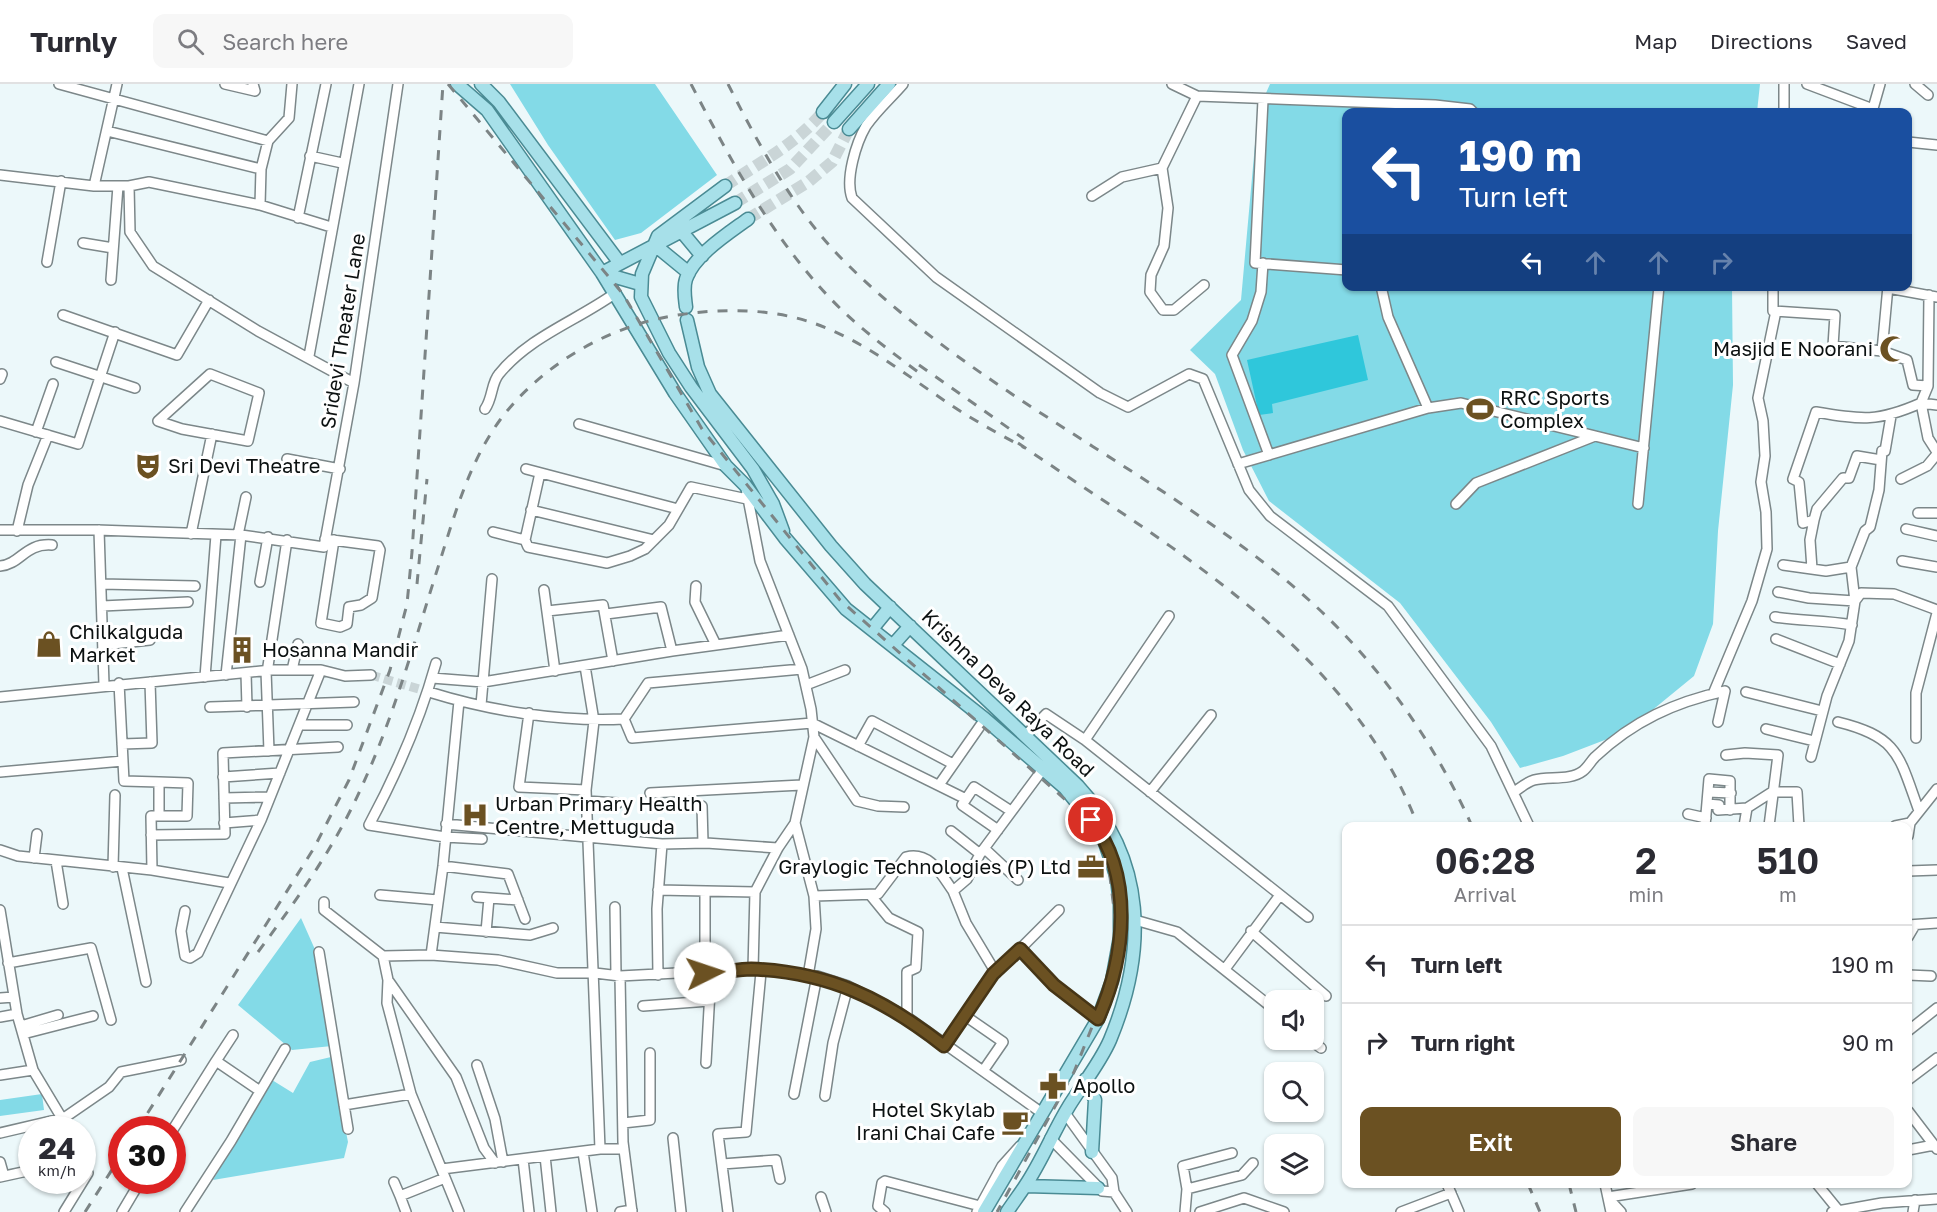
<!DOCTYPE html>
<html lang="en">
<head>
<meta charset="utf-8">
<style>
	:root { --surface:#fff; --page:#f7f7f7; --text:#2b2b33; --muted:#7c7c81; --line:#e1e1e2; --accent:#6b5122 }
	body { margin:0; font-family:"Golos Text",sans-serif; background:var(--page); color:var(--text); height:100vh; display:flex; flex-direction:column; font-size:22px; white-space:nowrap }
	* { box-sizing:border-box; margin:0 }
	p { font-size:20px; color:var(--muted) }
	.icon { flex:none; width:33px; height:33px; fill:none; stroke:currentColor; stroke-width:2; stroke-linecap:round; stroke-linejoin:round }
	.map { position:relative; flex:1; overflow:hidden }
	.drawer { position:absolute; left:1342px; top:738px; width:570px; height:366px; display:flex; flex-direction:column; background:var(--surface); border-radius:12px; box-shadow:0 2px 4px #0004 }
	.drawer>* { flex:none }
	.hud { position:absolute; left:1342px; top:24px; width:570px; height:183px; border-radius:12px; box-shadow:0 2px 4px #0004; background:#1a4fa0; color:#fff; overflow:hidden }
	.tools { position:absolute; left:1264px; top:906px; display:grid; gap:12px }
	.tools a { display:grid; place-items:center; width:60px; height:60px; border-radius:12px; background:var(--surface); box-shadow:0 2px 4px #0004; font-size:30px }
	.speed { position:absolute; left:18px; top:1032px; display:flex; gap:12px; font-size:30px; font-weight:700; text-align:center }
	.speed>* { display:grid; place-content:center; width:78px; height:78px; border-radius:50%; background:var(--surface); box-shadow:0 2px 4px #0004; line-height:1 }
	.speed small { font-size:15px; font-weight:400 }
	.speed .limit { border:9px solid #d22; background:#fff; color:#111 }
	.pin { position:absolute; display:grid; place-items:center; width:51px; height:51px; color:#fff; margin:-26px; border:3px solid #fff; border-radius:50%; box-shadow:0 2px 6px #0007 }
	.me { position:absolute; width:66px; margin:-33px; rotate:86deg; stroke-linejoin:round; filter:drop-shadow(0 0 4px #0008) }
	.turn { display:flex; align-items:center; gap:21px; height:126px; padding:0 18px; font-size:27px }
	.turn .icon { width:78px; height:78px; stroke-width:2.5 }
	.turn b { display:block; font-size:42px; line-height:51px }
	.lanes { display:flex; align-items:center; height:57px; padding:0 18px; background:#0003; justify-content:center; gap:30px; direction:ltr }
	.lanes .off { opacity:.35 }
	.eta { display:flex; justify-content:space-evenly; align-items:center; height:102px; text-align:center }
	.eta b { font-size:36px; font-weight:600; line-height:42px }
	.action { display:flex; gap:12px; margin-top:auto; padding:12px 18px }
	.action a { flex:1; height:69px; border-radius:12px; background:var(--accent); color:#fff; font-size:24px; font-weight:600; line-height:69px; text-align:center }
	.action a+a { background:var(--page); color:var(--text) }
	ul { padding:0; list-style:none }
	li { display:flex; align-items:center; gap:18px; height:78px; padding:0 18px; border-top:2px solid var(--line) }
	li div { flex:1 }
	li b { display:block; font-size:22px }
	li em { font-style:normal }
	header { display:flex; align-items:center; gap:36px; box-sizing:border-box; height:84px; padding:0 30px; background:var(--surface); border-bottom:2px solid var(--line) }
	header strong { font-size:28px }
	nav { display:flex; gap:33px; margin-inline-start:auto; font-size:21px }
	.search { width:420px; height:54px; background:var(--page); display:flex; align-items:center; gap:15px; box-sizing:border-box; padding:0 21px; border-radius:12px; color:var(--muted); font-size:22px }
	.map>svg:first-child { display:block }
	.green { fill:#83dae7 }
	.water { fill:#2fc7db }
	.lines { fill:none; stroke-linecap:round; stroke-linejoin:round }
	.minor-tunnel { stroke:#cad5d7; stroke-width:9; stroke-dasharray:9 4.5; stroke-linecap:butt }
	.major-tunnel { stroke:#cad5d7; stroke-width:12; stroke-dasharray:12 6; stroke-linecap:butt }
	.minor-casing { stroke:#7c8789; stroke-width:12 }
	.major-casing { stroke:#4a8b94; stroke-width:15 }
	.minor { stroke:#fff; stroke-width:9 }
	.major { stroke:#a7e0e9; stroke-width:12 }
	.rail { stroke:#7c8485; stroke-width:3; stroke-dasharray:10 10; stroke-linecap:butt }
	.route-casing { stroke:#463516; stroke-width:15 }
	.route { stroke:#6b5122; stroke-width:10 }
	.labels { text-anchor:middle; stroke-width:6; stroke-linejoin:round; paint-order:stroke }
	.street-label { font-size:20px; fill:#0c1111; stroke:#fff }
	.poi-label { font-size:20px; fill:#0c1111; stroke:#fff; text-anchor:start }
</style>
</head>
<body>
<header>
<strong>Turnly</strong>
<div class="search"><svg class="icon" aria-label="search" viewBox="0 0 24 24"><circle cx="10" cy="10" r="6"/><path d="M15 15l6 6"/></svg>Search here</div>
<nav><a>Map</a><a>Directions</a><a>Saved</a></nav>
</header>
<div class="map">
<svg width="1937" height="1128" viewBox="0 0 1937 1128">
	<rect width="100%" height="100%" fill="#ecf8fa"/>
	<path class="green" d="M510,0h145l62,91 -76,58 -26,7 -67,-95z
		M1270,0h490l-3,28h-410v174l385,1 1,98 -15,146 -5,93 -19,52 -55,45 -29,17 -47,18 -43,12 -29,-46 -91,-119 -131,-102 -26,-51 -28,-76 -25,-24 51,-50 17,-189z
		M301,834l16,36 15,92 -40,4 -54,-45z
		M331,973l17,85 -4,16 -131,22 59,-100 21,13 17,-31z
		M42,1010l2,16 -44,6v-16z"/>
	<path class="water" d="M1358,251l10,45 -96,24 1,9 -14,2 -12,-55z"/>
	<g class="lines">
		<path class="minor-tunnel" d="M371,591l58,17"/>
		<path class="major-tunnel" d="M725,102c35,-24 70,-41 98,-74
			M735,119l55,-34 44,-47
			M748,135l60,-37 24,-20 17,-33"/>
		<defs>
			<path id="minor" d="M59,0l209,57
				M225,0l30,7 -2,-7
				M903,0c-12,14 -27,27 -37,42 -10,17 -21,53 -14,72l84,79 164,116 28,14 61,-33 14,5 46,111 21,26 118,90 103,140 38,80
				M1172,0l25,12 238,9 35,4 3,3
				M1784,0v28
				M1807,0l66,25
				M1915,0l13,11
				M1263,16l-8,163 92,7
				M1872,28l8,-28
				M107,47l154,38
				M1908,58l29,3
				M310,72l32,7
				M1162,84l6,40 -4,38 -13,29 -1,17 13,18h11l30,-25
				M0,91l94,11h35l20,-4 111,23 71,22
				M94,102l23,-102
				M129,102l1,46 23,34 105,65 96,52
				M1092,112l30,-19 40,-9 35,-72
				M260,121l1,-36 7,-28 21,-23 3,-34
				M298,134l28,-134
				M83,159l30,5
				M47,178l14,-81
				M1263,179l-2,29 -9,29 -20,34 37,100
				M111,196l7,-94
				M1381,202l7,31 40,91
				M1773,202v25l62,4 -2,31 49,5 25,9 6,25 15,1
				M1888,204l49,9
				M1929,211l-1,91 -7,17 16,2
				M63,231l114,40 32,-55
				M1882,267l6,-65
				M309,272l50,-272
				M56,278l79,26
				M210,290l49,19 -11,48 -66,-12 -24,-8z
				M0,295l2,-5
				M485,325c8,-11 6,-26 14,-35 30,-37 77,-53 115,-80
				M0,337l78,23 37,-112
				M579,340l147,42
				M36,348l17,-48
				M287,375l53,10
				M1238,380l190,-56 33,-5 183,45
				M526,385l152,40
				M1901,395l26,-13 10,-12
				M746,404l14,73 42,108 9,40 3,28 -19,86 -17,25 -23,44 -2,77
				M1456,420l20,-21 119,-47
				M1638,420l21,-218
				M531,426l123,30
				M1918,429h19
				M1814,436l3,-11 26,-31h6l8,-22 24,4
				M1906,445l31,7
				M0,446h97l144,5 83,12 30,-164 44,-299
				M99,446l5,155
				M17,447l11,-46 20,-50
				M493,448l32,8 3,7 79,16 23,-7 15,-7 24,-24 22,-38 56,12
				M191,450l21,-100
				M238,451l8,-38
				M325,455l53,7 2,4 -8,48 -11,7 -12,2 -2,17 -7,3 -19,-4 13,-83
				M525,456l15,-67
				M1902,477l35,6
				M1783,481l43,6 25,-4 4,34 -6,40 -22,55 -16,61
				M0,482c21,-2 25,-23 52,-21
				M1851,483l14,-36 5,-4 9,-37 3,-39h3l6,-35
				M1812,485l-2,-29 4,-20 -11,3 -4,-41 -6,-3 23,-67c46,8 62,10 105,-9l7,35 9,14
				M260,498l8,-45
				M101,500l94,2
				M696,502l-1,16 21,43
				M544,506l11,81
				M1778,508l31,6 46,3 6,-8 33,1 43,16
				M102,522l86,-4
				M547,527l56,-6 10,56
				M606,530l55,-7 11,44
				M1775,533c26,4 51,3 77,8
				M1776,555l64,25
				M103,561l47,-5
				M436,579c-16,57 -39,110 -67,162l76,12 37,2
				M268,582l19,-126
				M585,582l9,55 -8,69 14,359
				M292,586l6,-26
				M266,587l3,80
				M246,589l1,34
				M226,591l15,-140
				M205,593l11,-142
				M432,594l51,4 189,-31 117,-16
				M119,599l5,98 35,1v34h-8l1,54
				M806,601l39,-15
				M429,608c61,19 131,30 195,27l24,-36 154,-14
				M1746,608l76,19
				M1713,610l39,-93 15,-52 -1,-37 -5,-30 4,-26 -2,-35 -5,-23 18,-87
				M0,613l271,-27h50l24,6 26,-1
				M481,621l11,-126
				M210,623l144,-5
				M529,629l-10,74 67,3
				M624,635l8,19 180,-15 154,76 -4,6 36,25
				M1838,638c61,15 61,34 81,89
				M299,641h48
				M1766,645l48,12
				M1025,652l21,-22 39,26 223,177
				M814,653l43,64 21,5 26,1
				M1916,654v-45l21,-80
				M1085,656l84,-124
				M122,660l30,-1 -2,-61
				M858,662l14,-25 81,43
				M1726,671l19,-2 33,2 -9,71
				M0,688l123,-11
				M223,693l57,-4
				M939,701l46,-66
				M1150,708l61,-77
				M1514,708c6,-4 13,-10 20,-12 15,-4 36,1 49,-9 5,-4 8,-10 12,-14 38,-36 80,-55 130,-66l-7,31
				M1708,708l23,1
				M650,709l152,-8
				M224,714l46,-1
				M966,715l8,-12 37,24
				M586,717l32,2
				M1707,720l12,1 -1,5 29,-2 25,-16h25l2,34
				M702,722l1,37
				M1688,730l18,4
				M159,732h28l1,-33 -29,-1
				M224,739l37,-3
				M795,739l19,73 2,33 -8,47
				M446,740l216,20 44,-1 72,5
				M1705,742l4,-47 21,2v29
				M1744,742l3,-18
				M1895,742l15,-3
				M951,747l29,23
				M151,751l74,-1 -2,-81 115,-6
				M1908,752l2,-13 27,-34
				M985,765l33,31
				M0,766l18,6 134,14 77,13
				M34,774l3,-24
				M56,777l7,43
				M443,782l65,8 17,45
				M113,783l2,-72
				M122,784l24,114
				M1908,787l29,-1
				M658,806l97,2
				M380,811l58,5
				M814,812l64,-2 28,-37c24,-6 35,17 47,34
				M871,812l18,22 29,14 -2,36 -9,4v45
				M477,813l41,3
				M324,818v8l59,46 48,-1 67,5 59,13h38l25,3 133,-7 64,7 31,10 59,31 135,96
				M615,823l1,68
				M0,826l17,104 16,56 36,60
				M1059,826l-39,39 34,36 44,34
				M185,827l-4,20 4,25 5,2 8,-5 63,-133 60,-150
				M1135,836l42,12 98,78
				M1908,841l29,-2
				M435,843l95,8 23,-7
				M1251,847l75,65
				M486,848l3,-34
				M1908,853l7,-12
				M319,868l29,177
				M431,871l12,-89 16,-165
				M383,872l5,24 -1,23 24,91 48,118
				M8,879l83,-15 20,72
				M1225,885l55,-74
				M705,889v-81
				M996,889l-30,-50 -13,-32 14,-12 13,-25 63,-85
				M658,891l-1,-66 5,-65
				M1908,891l23,1
				M620,892l3,166 9,70
				M388,896l68,97 28,71 11,15
				M0,914l14,-1
				M643,922l66,-5
				M964,931l39,27 -20,29
				M0,933l17,-3
				M21,942l37,-11
				M1908,947l29,-23
				M23,950l70,-18
				M233,951l-17,26 44,30
				M1310,956l11,8
				M944,962l49,-72 27,-25
				M706,979l5,-90
				M477,981l18,54 8,43
				M0,991l33,-5
				M1908,996l29,-22
				M794,1010l23,-118
				M825,1012l8,-53 15,-57
				M344,1021l67,-11
				M1908,1027l29,38
				M1065,1029l47,65 2,14 13,20
				M623,1039l27,-3v-67
				M172,1047l44,-70
				M0,1049l64,-15 45,-31 12,-15 60,-12
				M673,1054l8,74
				M1050,1054l52,53 12,1
				M1908,1066l26,-5
				M583,1068l9,60
				M545,1072l6,56
				M523,1075l6,53
				M0,1078l4,14
				M722,1080l54,-4 4,19
				M442,1085l158,-20h24
				M0,1093l32,-7
				M394,1098l6,14
				M1447,1100l12,28
				M1605,1100l6,28
				M1817,1100l22,27
				M1187,1105l55,-14 11,-12
				M821,1113l5,15
				M1608,1113l84,-13
				M1609,1115l12,13
				M64,1128l24,-39 -6,-13
				M122,1128l19,-32
				M185,1128l46,-71 54,-92
				M406,1128l-6,-16 45,-18
				M620,1128l12,-2
				M728,1128l-10,-78 28,-2 15,-160
				M885,1128l-7,-6 4,-23 3,-2 95,25
				M977,1128l25,-46 18,-20
				M1185,1128l2,-23 -4,-23 49,-13
				M1200,1128l44,-14 40,14
				M1401,1128l50,-19
				M1832,1128l50,-9 55,-4
				M1913,1128l2,-12"/>
			<path id="major" d="M457,0l30,26 115,163 73,120 51,73 19,19 40,53 61,71 139,110 80,69 37,46 15,44 3,27v32l-8,44 -14,38 -114,193
				M481,0l18,18 120,160
				M823,28l22,-28
				M834,38l34,-38
				M849,45l40,-45
				M725,102l-67,50 -16,38 -1,23 28,56 22,34 62,82 20,35 10,27
				M682,148l20,24
				M656,162l33,27
				M602,189l133,-70
				M602,189l38,11
				M686,223c-1,-9 -3,-19 0,-28 8,-24 43,-46 62,-60
				M687,236l11,47 12,27 121,152 34,38 213,202c69,74 69,165 32,254 -10,23 -28,45 -41,66 -16,26 -27,55 -44,80 -6,9 -12,17 -18,26
				M872,545l18,-22
				M893,561l17,-19
				M1086,995l9,21 -3,52
				M1026,1102l72,2"/>
		</defs>
		<use href="#minor" class="minor-casing"/>
		<use href="#major" class="major-casing"/>
		<use href="#minor" class="minor"/>
		<use href="#major" class="major"/>
		<path class="rail" d="M448,0l175,210 79,135 138,171 246,218 21,35 13,104 -46,115 -77,140
			M691,0c39,75 79,150 137,212 28,30 61,54 94,79
			M728,0c31,61 65,125 114,175 127,128 300,205 440,318 82,66 147,153 190,249
			M919,281l105,74
			M1018,359c151,104 331,203 400,383
			M417,500l10,-105
			M258,868c40,-54 77,-105 104,-166 33,-72 54,-150 78,-225 15,-48 30,-100 60,-141 37,-50 97,-87 157,-101 50,-11 110,-13 159,5 48,17 90,51 132,79 25,17 51,31 77,45
			M137,1046l177,-282 35,-68 41,-110 17,-66 5,-52 31,-468
			M1528,1100l12,28
			M1569,1100l7,28
			M85,1128l37,-58"/>
	</g>
	<g class="lines">
		<defs>
			<path id="route" d="M705,889c16,1 31,-4 46,-4 78,3 133,30 193,77l49,-72 27,-25 34,36 44,34c27,-61 37,-143 -7,-199"/>
		</defs>
		<use href="#route" class="route-casing"/>
		<use href="#route" class="route"/>
	</g>
	<defs>
		<symbol id="mosque-bare" viewBox="-9 -9 18 18"><path d="M3.5-4.9A6 6 0 1 0 3.5 4.9A5 5 0 1 1 3.5-4.9Z" fill="#6b5122" stroke="#fff" stroke-width="2.5" paint-order="stroke"/></symbol>
		<symbol id="stadium-bare" viewBox="-9 -9 18 18"><path d="M0-5a6.5 5 0 1 0 0 10a6.5 5 0 1 0 0-10ZM-3.5-1.8h7v3.6h-7Z" fill="#6b5122" stroke="#fff" stroke-width="2.5" paint-order="stroke"/></symbol>
		<symbol id="theatre-bare" viewBox="-9 -9 18 18"><path d="M-5-5.5Q0-4 5-5.5V0Q5 5 0 6Q-5 5-5 0ZM-3.3-2.5H-1v1.5H-3.3ZM1-2.5H3.3v1.5H1ZM-2.8 1Q0 5.5 2.8 1Z" fill="#6b5122" stroke="#fff" stroke-width="2.5" paint-order="stroke"/></symbol>
		<symbol id="shop-bare" viewBox="-9 -9 18 18"><path d="M-5-2.5h2.3a2.7 3.5 0 0 1 5.4 0H5L5.5 6h-11ZM-1.5-2.5h3a1.5 2.3 0 0 0-3 0Z" fill="#6b5122" stroke="#fff" stroke-width="2.5" paint-order="stroke"/></symbol>
		<symbol id="building-bare" viewBox="-9 -9 18 18"><path d="M-4-6H4V6H1V3H-1V6H-4ZM-2.5-4.3h1.7v1.8h-1.7ZM.8-4.3h1.7v1.8H.8ZM-2.5-1h1.7V.8h-1.7ZM.8-1h1.7V.8H.8Z" fill="#6b5122" stroke="#fff" stroke-width="2.5" paint-order="stroke"/></symbol>
		<symbol id="hospital-bare" viewBox="-9 -9 18 18"><path d="M-5-5h3v3.5h4V-5h3V5h-3V1.5h-4V5h-3Z" fill="#6b5122" stroke="#fff" stroke-width="2.5" paint-order="stroke"/></symbol>
		<symbol id="office-bare" viewBox="-9 -9 18 18"><path d="M-6-3h4V-5.5h4V-3h4V5H-6ZM-1-4.5V-3h2v-1.5ZM-6 0V1H6V0Z" fill="#6b5122" stroke="#fff" stroke-width="2.5" paint-order="stroke"/></symbol>
		<symbol id="pharmacy-bare" viewBox="-9 -9 18 18"><path d="M-2-6h4v4h4v4h-4v4h-4v-4h-4v-4h4Z" fill="#6b5122" stroke="#fff" stroke-width="2.5" paint-order="stroke"/></symbol>
		<symbol id="cafe-bare" viewBox="-9 -9 18 18"><path d="M-5.5-4.5H6V0H3Q3 3.5 0 3.5H-2.5Q-5.5 3.5-5.5 0ZM3-3.2v2h1.7v-2ZM-6 4.5H4V6H-6Z" fill="#6b5122" stroke="#fff" stroke-width="2.5" paint-order="stroke"/></symbol>
	</defs>
	<g fill-rule="evenodd">
		<use href="#mosque-bare" x="1874" y="246" width="38" height="38"/>
		<use href="#stadium-bare" x="1461" y="306" width="38" height="38"/>
		<use href="#theatre-bare" x="129" y="363" width="38" height="38"/>
		<use href="#shop-bare" x="30" y="541" width="38" height="38"/>
		<use href="#building-bare" x="223" y="547" width="38" height="38"/>
		<use href="#hospital-bare" x="456" y="712" width="38" height="38"/>
		<use href="#office-bare" x="1072" y="764" width="38" height="38"/>
		<use href="#pharmacy-bare" x="1034" y="983" width="38" height="38"/>
		<use href="#cafe-bare" x="996" y="1019" width="38" height="38"/>
	</g>
	<g class="labels">
		<g class="street-label">
			<text transform="translate(343 247) rotate(-81)" y="7">Sridevi Theater Lane</text>
			<text transform="translate(1008 609) rotate(44)" y="7">Krishna Deva Raya Road</text>
		</g>
		<g class="poi-label">
			<text x="1873" y="272" text-anchor="end">Masjid E Noorani</text>
			<text x="1500" y="321">RRC Sports<tspan x="1500" dy="23">Complex</tspan></text>
			<text x="168" y="389">Sri Devi Theatre</text>
			<text x="69" y="555">Chilkalguda<tspan x="69" dy="23">Market</tspan></text>
			<text x="262" y="573">Hosanna Mandir</text>
			<text x="495" y="727">Urban Primary Health<tspan x="495" dy="23">Centre, Mettuguda</tspan></text>
			<text x="1071" y="790" text-anchor="end">Graylogic Technologies (P) Ltd</text>
			<text x="1073" y="1009">Apollo</text>
			<text x="995" y="1033" text-anchor="end">Hotel Skylab<tspan x="995" dy="23">Irani Chai Cafe</tspan></text>
		</g>
	</g>
</svg>
<div class="tools">
<a><svg class="icon" aria-label="sound" viewBox="0 0 24 24"><path d="M4 9h4l5-4v14l-5-4H4zM17 9q2 3 0 6"/></svg></a>
<a><svg class="icon" aria-label="search" viewBox="0 0 24 24"><circle cx="10" cy="10" r="6"/><path d="M15 15l6 6"/></svg></a>
<a><svg class="icon" aria-label="layers" viewBox="0 0 24 24"><path d="M12 4l9 5-9 5-9-5zM3 14l9 5 9-5"/></svg></a>
</div>
<div class="speed"><div>24<small>km/h</small></div><div class="limit">30</div></div>
<div class="pin" style="left:1091px;top:736px;background:#d93025"><svg class="icon" aria-label="arrive" viewBox="0 0 24 24"><path d="M6 21V4h12l-3 4 3 4H6"/></svg></div>
<svg class="me" style="left:705px;top:889px" viewBox="-20 -20 40 40"><circle r="19" fill="#fff"/><path d="M0-13L10 11 0 6-10 11z" fill="#6b5122"/></svg>
<div class="hud">
<div class="turn"><svg class="icon" aria-label="left" viewBox="0 0 24 24"><path d="M17 20v-9H6M10 6l-5 5 5 5"/></svg><div><b>190 m</b>Turn left</div></div>
<div class="lanes"><svg class="icon" aria-label="left" viewBox="0 0 24 24"><path d="M17 20v-9H6M10 6l-5 5 5 5"/></svg><svg class="icon off" aria-label="ahead" viewBox="0 0 24 24"><path d="M12 20V5M6 11l6-6 6 6"/></svg><svg class="icon off" aria-label="ahead" viewBox="0 0 24 24"><path d="M12 20V5M6 11l6-6 6 6"/></svg><svg class="icon off" aria-label="right" viewBox="0 0 24 24"><path d="M7 20v-9h11M14 6l5 5-5 5"/></svg></div>
</div>
<section class="drawer">
<div class="eta">
<div><b>06:28</b><p>Arrival</p></div>
<div><b>2</b><p>min</p></div>
<div><b>510</b><p>m</p></div>
</div>
<ul>
<li><svg class="icon" aria-label="left" viewBox="0 0 24 24"><path d="M17 20v-9H6M10 6l-5 5 5 5"/></svg><div><b>Turn left</b></div><em>190 m</em></li>
<li><svg class="icon" aria-label="right" viewBox="0 0 24 24"><path d="M7 20v-9h11M14 6l5 5-5 5"/></svg><div><b>Turn right</b></div><em>90 m</em></li>
</ul>
<div class="action"><a>Exit</a><a>Share</a></div>
</section>
</div>
</body>
</html>
